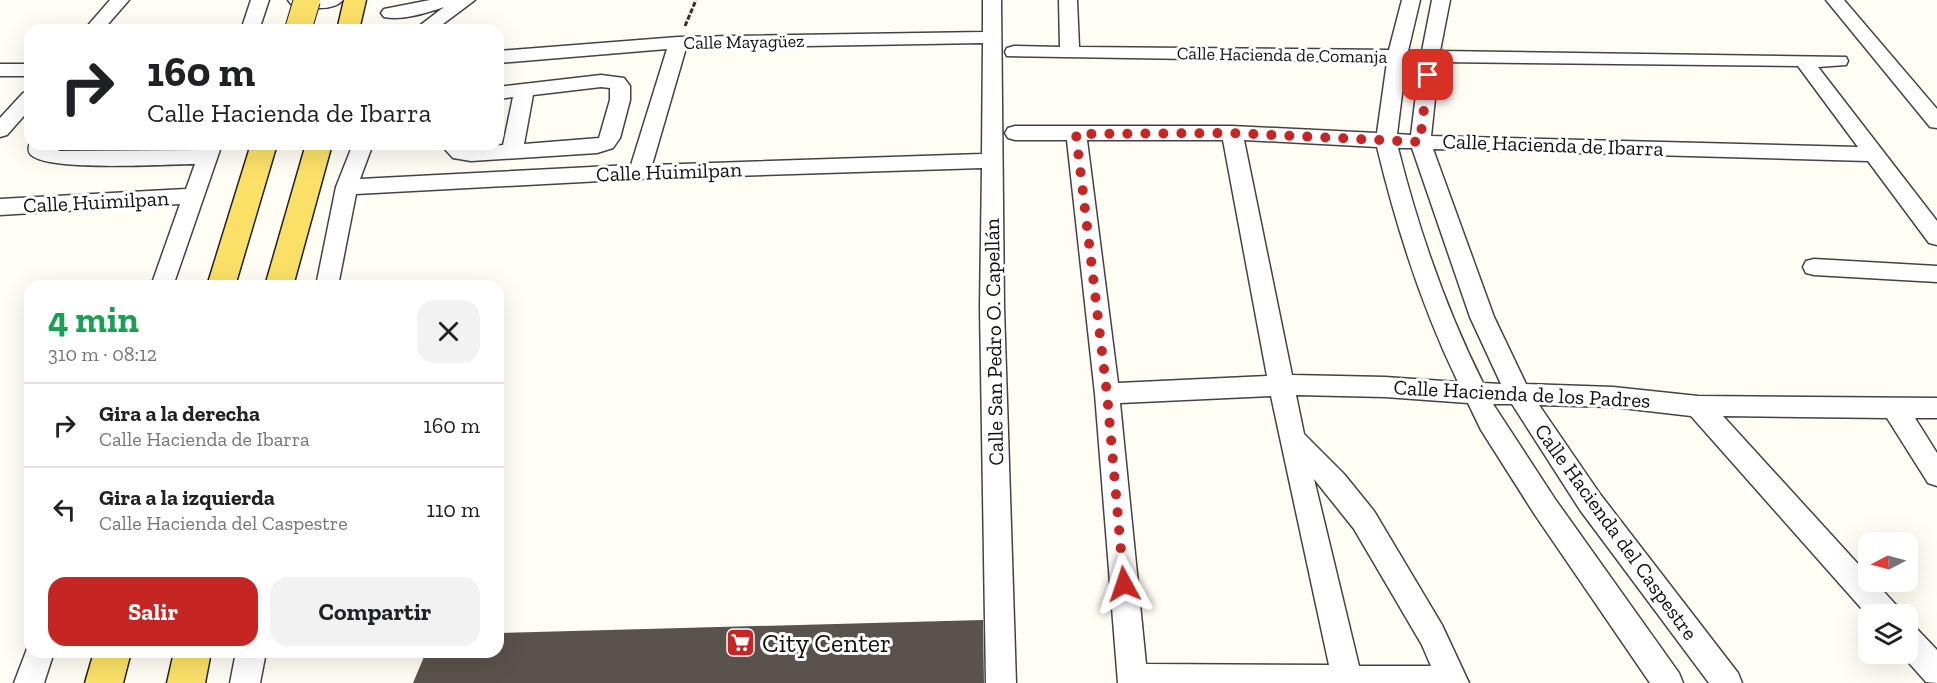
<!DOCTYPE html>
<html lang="es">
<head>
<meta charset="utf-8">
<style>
	:root { --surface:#fff; --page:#f2f2f2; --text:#202124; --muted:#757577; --line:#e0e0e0; --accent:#c52623 }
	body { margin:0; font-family:"Zilla Slab",serif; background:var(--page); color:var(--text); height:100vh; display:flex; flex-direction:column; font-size:22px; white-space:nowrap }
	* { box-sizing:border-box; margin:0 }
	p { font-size:20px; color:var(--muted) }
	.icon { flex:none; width:33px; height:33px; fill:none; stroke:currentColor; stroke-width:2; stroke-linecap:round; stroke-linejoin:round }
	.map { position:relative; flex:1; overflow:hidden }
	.details { position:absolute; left:24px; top:280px; width:480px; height:378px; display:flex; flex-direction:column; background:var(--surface); border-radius:18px; box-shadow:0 6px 24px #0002 }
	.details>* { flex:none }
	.banner { position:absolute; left:24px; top:24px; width:480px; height:126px; border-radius:18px; box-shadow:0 6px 24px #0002; background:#fff; color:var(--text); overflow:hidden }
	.needle { width:39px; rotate:264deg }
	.fabs { position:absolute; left:1858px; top:532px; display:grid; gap:12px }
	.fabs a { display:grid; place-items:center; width:60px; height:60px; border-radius:12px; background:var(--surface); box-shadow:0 6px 24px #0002; font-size:30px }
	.pin { position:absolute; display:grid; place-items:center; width:51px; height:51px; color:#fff; margin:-26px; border-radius:12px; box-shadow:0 3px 9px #0006 }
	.me { position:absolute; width:66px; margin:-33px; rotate:355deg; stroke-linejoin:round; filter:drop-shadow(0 0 4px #0008) }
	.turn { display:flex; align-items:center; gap:21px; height:126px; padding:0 24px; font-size:27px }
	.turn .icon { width:78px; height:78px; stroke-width:2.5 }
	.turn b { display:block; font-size:42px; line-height:51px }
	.round { display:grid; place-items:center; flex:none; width:63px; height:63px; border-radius:18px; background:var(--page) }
	.summary { display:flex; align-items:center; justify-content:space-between; height:102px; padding:0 24px }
	h1 { font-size:36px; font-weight:800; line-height:45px; color:#1e9e55 }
	.action { display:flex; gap:12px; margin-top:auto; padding:12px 24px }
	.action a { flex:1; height:69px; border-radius:18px; background:var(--accent); color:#fff; font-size:24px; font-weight:800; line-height:69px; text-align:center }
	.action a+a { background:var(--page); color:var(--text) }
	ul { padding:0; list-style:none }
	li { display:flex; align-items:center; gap:18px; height:84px; padding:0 24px; border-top:2px solid var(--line) }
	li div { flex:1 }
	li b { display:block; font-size:22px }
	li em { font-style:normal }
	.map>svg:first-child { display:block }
	.building { fill:#5a524c }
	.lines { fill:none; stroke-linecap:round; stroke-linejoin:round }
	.minor-casing { stroke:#434343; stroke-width:3 }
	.major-casing { stroke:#212121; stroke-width:3 }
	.path { stroke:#323232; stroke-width:3; stroke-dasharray:5 2; stroke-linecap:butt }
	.minor { fill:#fff; fill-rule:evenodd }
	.major { fill:#fbe068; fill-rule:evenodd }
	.major-bridge-casing { stroke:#212121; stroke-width:28; stroke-linecap:butt }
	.major-bridge { stroke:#fbe068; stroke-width:26 }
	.route { stroke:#c52623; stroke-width:10; stroke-dasharray:0 18 }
	.labels { text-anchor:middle; stroke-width:6; stroke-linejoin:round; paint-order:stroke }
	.far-street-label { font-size:18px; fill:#101010; stroke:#fff }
	.street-label { font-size:21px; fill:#101010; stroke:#fff }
	.near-poi-label { font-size:26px; fill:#101010; stroke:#fff; text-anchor:start }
</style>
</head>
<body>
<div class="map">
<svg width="1937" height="683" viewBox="0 0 1937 683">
	<rect width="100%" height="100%" fill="#fffdf4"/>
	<path class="building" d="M983,620l1,63h-571l13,-31h72v-19z"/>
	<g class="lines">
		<defs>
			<path id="minor" d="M110,0h19l-26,30h-19z
				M251,0h18l-10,30h-18z
				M288,0h55c-11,13 -38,7 -52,4z
				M430,0h45l-40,30h-21l30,-23c-18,6 -42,14 -60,10l-3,-4 3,-4z
				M983,0h18l3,307 12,376h-30l-6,-376 2,-139 -343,11 -283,15 -18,92h-22l20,-99 17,-43h20l-13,35 271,-14 36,-116 -169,14v-12l180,-14 305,-5zM983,43l-1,111 -330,11 34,-117z
				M1059,0h18l2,47 310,3 13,-50h18l-12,51h14l10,-51h18l-10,51 406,6 2,4 -2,4 -28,2 119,154v24l-8,-2 -61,-82 -435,-12 61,168 32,67 87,3 85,9 239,2v20h-22l22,35v33l-9,-3 -41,-65 -164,-2 146,160v6h6l21,23 5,10h-32v2l-178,-201 -78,-9 -74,-2 61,89 138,179 4,10h-33l-129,-173 -68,-106h-19l62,95 124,174 4,10h-33l-115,-168 -54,-85 -13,-27 -83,-6 -89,-2 8,39 40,40 30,37 68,114 27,58h-351l-23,-289 -28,-254h-52l-7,-2 -3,-5 3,-5 7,-2h217l145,7 10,-71 -380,-6 -2,-4 2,-4 7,-2 46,1zM1406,62h14l-9,73 -14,-1zM1439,62l359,4 60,81 -427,-11zM1087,140h136l44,236 -149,7zM1244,140l133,7c19,79 45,161 81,235l-73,-5 -93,-2zM1398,148h14l58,169 31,67 -18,-1c-37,-74 -65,-155 -85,-235zM1271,396l58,269 -183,-1 -26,-261zM1314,479l40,50 68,116 9,21h-72z
				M1826,0h18l93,109v19l-7,-1z
				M0,64h30v12h-30z
				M601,75l23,3 6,8v14l-10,38 -7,10 -16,5 -126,8 -18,-3 -13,-14h23l8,3 32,-2 10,-48 -15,2v-12zM601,87l9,1v12l-11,38 -75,6 9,-49z
				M30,91v18l-23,26 -7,2v-19l23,-25z
				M30,142v2h19v3l11,4 140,-1 2,-6h20l-49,142h-22l29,-82 -180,11v-16l186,-10 9,-25c-30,0 -145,8 -164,-9 -4,-4 -2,-9 -1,-13z
				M1814,259l123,7v16l-123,-7 -8,-2 -3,-6 3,-6z
				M1908,626l10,4 19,20v33l-11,-1 -25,-28h7z
				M30,641v11h24l-10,31h-30z
				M236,652h30l-6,31h-30z"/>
			<path id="major" d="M344,0h22l-7,30h-22z
				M251,144h26l-42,142h-28z
				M306,144h26l-39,142h-28z
				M94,652h37l-8,31h-38z
				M174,652h37l-6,31h-38z"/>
		</defs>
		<use href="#minor" class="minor-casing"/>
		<use href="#major" class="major-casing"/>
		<path class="path" d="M685,26l11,-26"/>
		<use href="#minor" class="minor"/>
		<use href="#major" class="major"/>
		<defs>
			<path id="major-bridge" d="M298,30l9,-30"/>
		</defs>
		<use href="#major-bridge" class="major-bridge-casing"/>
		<use href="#major-bridge" class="major-bridge"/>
	</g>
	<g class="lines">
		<path class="route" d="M1124,584l-17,-190 -31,-260 156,-1 188,9 8,-67"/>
	</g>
	<defs>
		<symbol id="supermarket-square" viewBox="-11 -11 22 22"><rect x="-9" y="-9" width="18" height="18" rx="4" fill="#c52623" stroke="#fff"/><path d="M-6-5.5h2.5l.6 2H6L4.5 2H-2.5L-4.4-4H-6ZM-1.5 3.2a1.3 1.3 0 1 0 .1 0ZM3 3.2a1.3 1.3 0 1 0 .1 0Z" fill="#fff"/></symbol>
	</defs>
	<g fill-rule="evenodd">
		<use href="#supermarket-square" x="724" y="626" width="33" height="33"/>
	</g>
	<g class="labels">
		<g class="far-street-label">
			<text transform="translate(744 42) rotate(-1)" y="6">Calle Mayagüez</text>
			<text transform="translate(1282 55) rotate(1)" y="6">Calle Hacienda de Comanja</text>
		</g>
		<g class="street-label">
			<text transform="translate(1553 145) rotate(2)" y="7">Calle Hacienda de Ibarra</text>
			<text transform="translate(669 172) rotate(-2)" y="7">Calle Huimilpan</text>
			<text transform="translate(96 202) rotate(-3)" y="7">Calle Huimilpan</text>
			<text transform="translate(994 342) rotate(-91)" y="7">Calle San Pedro O. Capellán</text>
			<text transform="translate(1522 394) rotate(3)" y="7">Calle Hacienda de los Padres</text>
			<text transform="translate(1616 532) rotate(54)" y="7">Calle Hacienda del Caspestre</text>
		</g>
		<g class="near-poi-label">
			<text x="762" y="652">City Center</text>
		</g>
	</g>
</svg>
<div class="fabs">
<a><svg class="needle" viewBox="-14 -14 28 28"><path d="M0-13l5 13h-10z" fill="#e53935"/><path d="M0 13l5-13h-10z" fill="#757577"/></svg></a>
<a><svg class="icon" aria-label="layers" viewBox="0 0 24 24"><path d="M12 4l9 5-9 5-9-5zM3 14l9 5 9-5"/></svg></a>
</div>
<div class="pin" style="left:1428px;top:75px;background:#d93025"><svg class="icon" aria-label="arrive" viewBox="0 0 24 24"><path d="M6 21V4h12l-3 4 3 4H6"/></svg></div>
<svg class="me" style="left:1124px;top:584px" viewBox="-20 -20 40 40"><path d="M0-17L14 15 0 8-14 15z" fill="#c52623" stroke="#fff" stroke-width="4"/></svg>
<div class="banner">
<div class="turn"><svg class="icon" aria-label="right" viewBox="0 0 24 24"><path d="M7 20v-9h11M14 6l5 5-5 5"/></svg><div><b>160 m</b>Calle Hacienda de Ibarra</div></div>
</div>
<section class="details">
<div class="summary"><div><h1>4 min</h1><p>310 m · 08:12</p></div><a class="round"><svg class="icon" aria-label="close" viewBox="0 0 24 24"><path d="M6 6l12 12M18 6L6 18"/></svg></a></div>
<ul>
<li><svg class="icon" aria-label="right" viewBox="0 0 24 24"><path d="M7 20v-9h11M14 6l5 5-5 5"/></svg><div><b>Gira a la derecha</b><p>Calle Hacienda de Ibarra</p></div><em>160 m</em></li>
<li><svg class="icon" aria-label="left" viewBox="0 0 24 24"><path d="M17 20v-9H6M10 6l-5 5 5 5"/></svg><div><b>Gira a la izquierda</b><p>Calle Hacienda del Caspestre</p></div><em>110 m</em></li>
</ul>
<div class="action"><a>Salir</a><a>Compartir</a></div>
</section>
</div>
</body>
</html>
